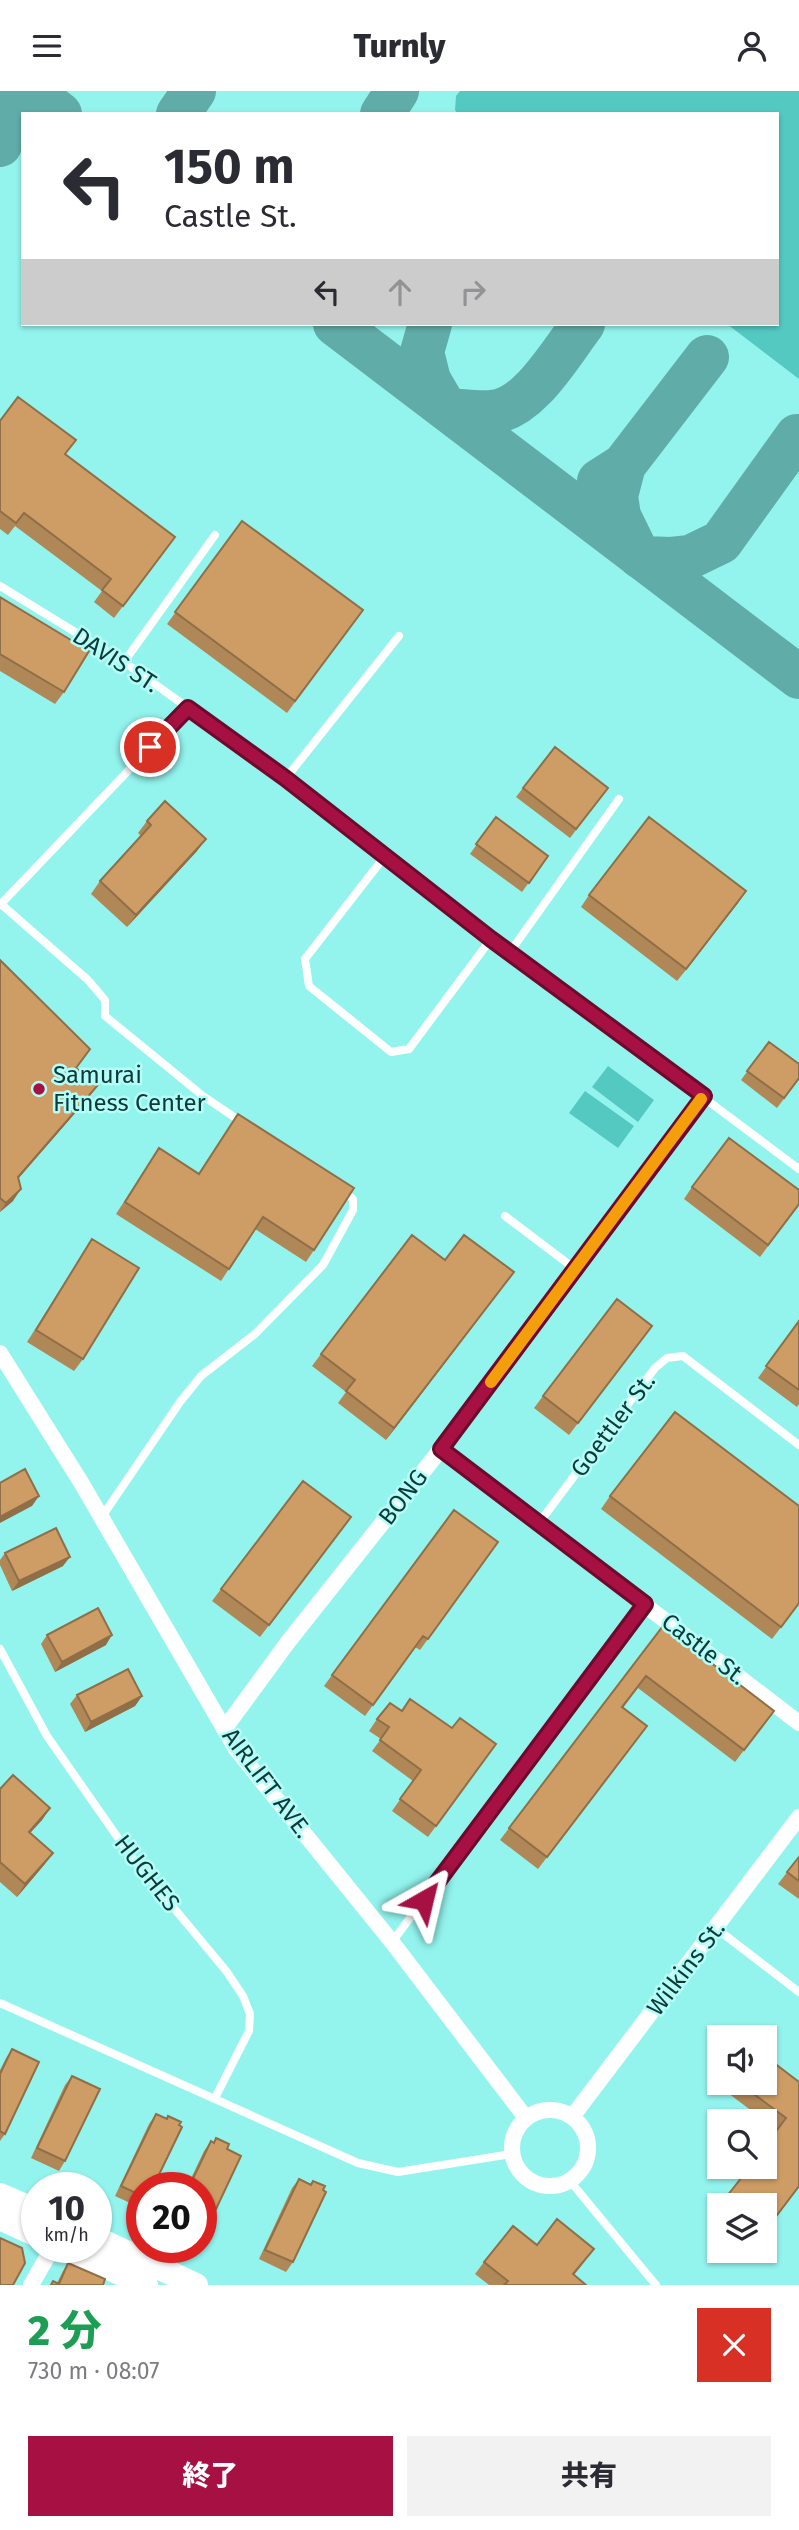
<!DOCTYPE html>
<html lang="ja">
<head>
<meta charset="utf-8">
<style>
	:root { --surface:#fff; --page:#f2f2f3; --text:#2b2b33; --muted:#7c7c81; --accent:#a71043 }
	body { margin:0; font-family:"Fira Sans","Noto Sans JP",sans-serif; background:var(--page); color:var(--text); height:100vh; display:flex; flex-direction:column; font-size:26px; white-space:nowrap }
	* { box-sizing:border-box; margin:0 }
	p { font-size:23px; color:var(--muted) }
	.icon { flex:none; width:38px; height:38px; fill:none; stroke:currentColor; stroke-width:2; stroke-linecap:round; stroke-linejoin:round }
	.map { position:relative; height:2194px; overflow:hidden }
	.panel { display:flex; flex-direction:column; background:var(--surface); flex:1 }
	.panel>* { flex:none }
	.top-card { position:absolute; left:21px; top:21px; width:758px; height:214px; border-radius:0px; box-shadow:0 2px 5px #0004; background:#fff; color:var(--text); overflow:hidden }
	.tools { position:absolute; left:707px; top:1934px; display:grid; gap:14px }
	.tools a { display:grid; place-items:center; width:70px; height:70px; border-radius:0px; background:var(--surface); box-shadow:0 2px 5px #0004; font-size:35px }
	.speed { position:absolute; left:21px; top:2081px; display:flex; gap:14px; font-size:35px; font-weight:700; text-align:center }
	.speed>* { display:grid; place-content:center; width:91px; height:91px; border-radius:50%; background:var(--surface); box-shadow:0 2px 5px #0004; line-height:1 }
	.speed small { font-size:18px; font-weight:400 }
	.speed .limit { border:10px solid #d22; background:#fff; color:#111 }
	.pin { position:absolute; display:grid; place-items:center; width:60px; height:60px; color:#fff; margin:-30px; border:4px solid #fff; border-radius:50%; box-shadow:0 2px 7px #0007 }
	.me { position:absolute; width:77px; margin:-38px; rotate:37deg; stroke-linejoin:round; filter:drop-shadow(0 0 5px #0008) }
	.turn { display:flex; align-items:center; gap:24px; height:147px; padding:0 28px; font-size:32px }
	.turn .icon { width:91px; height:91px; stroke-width:2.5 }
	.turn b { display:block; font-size:49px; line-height:60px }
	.lanes { display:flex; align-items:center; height:66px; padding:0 28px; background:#0003; justify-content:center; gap:35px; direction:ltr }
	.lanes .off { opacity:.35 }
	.round { display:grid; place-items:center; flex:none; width:74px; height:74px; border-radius:0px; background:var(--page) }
	.summary { display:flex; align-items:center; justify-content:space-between; height:119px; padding:0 28px }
	h1 { font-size:42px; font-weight:800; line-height:52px; color:#1e9e55 }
	.primary-button { display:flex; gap:14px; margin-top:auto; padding:14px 28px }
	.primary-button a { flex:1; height:80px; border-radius:0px; background:var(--accent); color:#fff; font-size:28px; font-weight:800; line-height:80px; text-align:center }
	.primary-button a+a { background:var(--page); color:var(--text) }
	header { display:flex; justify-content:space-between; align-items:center; height:91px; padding:0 28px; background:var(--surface); font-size:32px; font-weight:800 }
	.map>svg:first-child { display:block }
	.green { fill:#53c9c2 }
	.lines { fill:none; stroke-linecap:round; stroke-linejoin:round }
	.taxiway { stroke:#60aca8; stroke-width:44 }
	.service { stroke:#fff; stroke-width:8 }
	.minor { stroke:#fff; stroke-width:16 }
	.trunk { stroke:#fff; stroke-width:24 }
	.wall { fill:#b08757 }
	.shaded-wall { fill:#906e47 }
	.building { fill:#cd9d65; stroke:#906e47; stroke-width:2 }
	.route-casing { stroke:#6d0a2c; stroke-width:18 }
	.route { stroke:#a71043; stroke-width:12 }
	.slow { stroke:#f59e0b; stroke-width:12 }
	.poi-dot { fill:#a71043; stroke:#b3fef8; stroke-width:2.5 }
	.labels { text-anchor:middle; stroke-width:5; stroke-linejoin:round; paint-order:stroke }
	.street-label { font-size:24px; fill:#0e3937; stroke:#b3fef8 }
	.poi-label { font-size:24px; fill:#0e3937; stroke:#b3fef8; text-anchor:start }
</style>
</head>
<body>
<header><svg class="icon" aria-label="menu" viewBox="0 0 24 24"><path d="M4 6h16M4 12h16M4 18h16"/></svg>Turnly<svg class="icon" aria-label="person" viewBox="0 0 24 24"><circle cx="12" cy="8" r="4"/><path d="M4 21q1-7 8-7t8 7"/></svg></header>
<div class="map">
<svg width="799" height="2194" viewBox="0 0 799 2194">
	<rect width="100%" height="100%" fill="#93f4ee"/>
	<path class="green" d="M460,0h339v288l-72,-55h50v-210h-319l-3,-4 1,-14z
		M608,975l46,34 -16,22 -46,-35z
		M585,1000l49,35 -16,22 -49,-35z"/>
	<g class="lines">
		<path class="taxiway" d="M30,0l30,23
			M178,23l16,-23
			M382,23l15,-23
			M0,54l11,-45 -3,-9
			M335,233l464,353
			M430,233l-8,28 7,28 15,26
			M443,313l6,6c14,1 29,3 43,2 37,-2 70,-61 91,-88
			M624,374l-8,31 3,20 19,39 4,3 29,1 19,-2 31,-15 76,-106
			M599,390l25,-16 83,-108"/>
		<path class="service" d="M0,495l124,76 162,116 205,161 308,230
			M124,571l91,-127
			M286,687l113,-142
			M385,765l-80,103 4,27 82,66 18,-3 82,-110
			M1,813l87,76 17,20v16l98,80 40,27
			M0,814l188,-197
			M510,861l109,-153
			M505,1125l70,53
			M101,1427l79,-116 21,-26 54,-42 68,-69 30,-55v-11l-12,-10
			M539,1432l116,-155 12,-10 16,-2 116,89
			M0,1558l47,87 83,119 97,117 16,24 7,18 -1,17 -34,67
			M717,1838l82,63
			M392,1851l253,-338
			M0,1912l358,160 40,9 114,-18
			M570,2090l86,104"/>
		<path class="minor" d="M0,1262l82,131 154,265 156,193 134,176
			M441,1358l358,274
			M225,1637l63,-86 153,-193 262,-353
			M512 2057a38 38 0 1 1 76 0a38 38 0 1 1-76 0Z
			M572,2026l227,-300
			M31,2194l22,-38"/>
		<path class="trunk" d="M0,2104l37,16
			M0,2127l37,17
			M96,2147l100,47
			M62,2156l84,38"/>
	</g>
	<path class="wall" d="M0,330l65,34 110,82 -61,81 -20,-16 8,-11 -87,-65 -7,9 -8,-6z
		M242,430l121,89 -76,103 -120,-89z
		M0,506l64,95 -9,12 -55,-33z
		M523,697l78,9 -31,41 -54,-41z
		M496,726l52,39 -26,36 -52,-38z
		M147,730l50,30 -70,76 -36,-33 9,-13 41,-45 -3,-3z
		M589,804l149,8 -61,78 -96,-74z
		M0,869l76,109 13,28 -71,82 -5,22 -13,11z
		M769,951l30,37 -22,29 -36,-28z
		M238,1023l76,136 -8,12 -51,-33 -34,52 -105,-67 43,-66 40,25z
		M692,1096l107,18 -39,52 -76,-58z
		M92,1148l-9,120 -9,12 -47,-29z
		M445,1169l60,24 -119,156 -48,-37 8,-11 -34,-26 9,-12z
		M799,1230v83l-2,3 -39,-29z
		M652,1235l-83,109 -35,-27 9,-12z
		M610,1405l189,108 -27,35 -171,-130z
		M342,1438l-82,108 -48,-36 9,-12z
		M498,1451l-78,108 -5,-3 -50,69 -41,-30 8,-11z
		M5,1462l58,13 -51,25 -12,-26v-5z
		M663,1535l111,85 -39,51 -97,-74 -15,20 24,18 -109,143 -38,-29z
		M47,1544l59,10 -51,27 -14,-28z
		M77,1604l65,1 -7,10 -50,26 -15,-28z
		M402,1620l94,33 -68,93 -36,-26 21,-30 -41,-30 9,-12 -12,-8 8,-12z
		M0,1698l50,19 -8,12 -12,13 23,20 -9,12 -27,32 -17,-15z
		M799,1766v42l-21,-15z
		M12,1958l-7,85 -5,7v-71l6,-12z
		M72,1985l-7,85 -6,10 -28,-13 34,-73z
		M799,1991v105l-34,45v-27h-44l56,-75 -49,-37 8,-10z
		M156,2023l10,5 2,-3 -26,71 -1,21 -26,-12 34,-72z
		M216,2047l11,11 -19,77 -7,9v-48h-14l17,-36 7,-10 2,2z
		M299,2088l11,5 3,-3 10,9 -30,72 -7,10 -27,-13 33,-71z
		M537,2154l48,16 -11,14 12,10h-97l-14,-11 9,-12z
		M68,2172l37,16 -55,6 7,-2 6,-12z"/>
	<path class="shaded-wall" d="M206,748l-9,12 -70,76 9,-12z
		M746,800l-8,12 -61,78 9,-12z
		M98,994l-9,12 -80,92 9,-12z
		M21,1098l-8,12 -13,11 6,-9z
		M514,1181l-9,12 -119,156 8,-12z
		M39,1405l-7,10 -32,17v-6z
		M70,1466l-7,9 -51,25 7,-10z
		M112,1544l-6,10 -51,27 7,-10z
		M142,1605l-7,10 -50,26 6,-10z
		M50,1717l-8,12 -22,24 9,-12z
		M53,1762l-9,12 -27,32 8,-13z"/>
	<path class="building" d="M18,306l58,43 -11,14 110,83 -52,69 -21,-16 9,-11 -87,-66 -8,10 -16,-12v-90z
		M242,430l121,89 -68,91 -120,-89z
		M0,506l89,54 -25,41 -64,-38z
		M555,656l53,41 -32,41 -53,-41z
		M165,710l41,38 -70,76 -36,-34 51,-56 -4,-4z
		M496,726l52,39 -19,27 -53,-39z
		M649,726l97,74 -60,78 -97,-74z
		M0,869l90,89 -14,19 22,17 -80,92 3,12 -15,14 -6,-5z
		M769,951l30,22v14l-15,20 -37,-27z
		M238,1023l116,74 -40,62 -51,-33 -34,52 -104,-67 34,-54 40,26z
		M729,1047l70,52v14l-31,41 -76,-58z
		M412,1144l33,25 19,-25 50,37 -120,156 -48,-37 9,-11 -34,-26z
		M92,1148l47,29 -56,91 -47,-29z
		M617,1208l35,27 -74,97 -35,-27z
		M799,1230v69l-33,-24z
		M675,1321l124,94v97l-18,24 -171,-131z
		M25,1378l14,27 -39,21v-34z
		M303,1390l48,36 -82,108 -48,-36z
		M454,1419l44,32 -70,97 -5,-3 -50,69 -41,-30z
		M56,1437l14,29 -51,24 -14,-28z
		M98,1517l14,27 -50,27 -15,-27z
		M663,1535l111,85 -30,39 -98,-74 -24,31 25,19 -100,131 -38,-29z
		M128,1578l14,27 -51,26 -14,-27z
		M410,1608l42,29 8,-10 36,26 -60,82 -36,-27 21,-29 -41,-30 9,-13 -12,-8 13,-16 12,8z
		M13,1684l37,33 -21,24 24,21 -28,31 -25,-22v-73z
		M799,1766v24l-12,-9z
		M12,1958l27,13 -34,72 -5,-3v-57z
		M765,1965l34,26v104l-31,41 -3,-2v-20h-27l-11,-9 23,-29h15v-21l21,-28 -47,-35h26z
		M72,1985l28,13 -35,72 -28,-13z
		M156,2023l11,5 1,-3 13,6 -2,3 3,2 -29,60h-11v9l-21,-10z
		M216,2047l13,6 -2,5 14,7 -33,70 -7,-3v-36h-12l22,-46 3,2z
		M299,2088l12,6 2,-4 12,5 -2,4 3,2 -33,70 -28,-12z
		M557,2128l37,30 -21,25 13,11h-82l4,-4 -24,-19 29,-36 24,19z
		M0,2147l22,10 3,15 -12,22h-13z
		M68,2172l37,16 -2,6h-52l2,-4 6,3z"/>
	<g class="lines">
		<defs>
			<path id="route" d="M150,656l38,-39 97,70 206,161 213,157 -263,353 204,155 -221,296"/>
		</defs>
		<use href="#route" class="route-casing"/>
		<use href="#route" class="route"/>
		<path class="slow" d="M491,1291l210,-283"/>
	</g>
	<circle class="poi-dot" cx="39" cy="998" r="7"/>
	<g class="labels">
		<g class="street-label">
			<text transform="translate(116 569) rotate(33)" y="8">DAVIS ST.</text>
			<text transform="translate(613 1334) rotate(-53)" y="8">Goettler St.</text>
			<text transform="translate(403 1406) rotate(-52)" y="8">BONG</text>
			<text transform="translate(704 1558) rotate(38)" y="8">Castle St.</text>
			<text transform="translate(267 1692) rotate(53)" y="8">AIRLIFT AVE.</text>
			<text transform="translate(147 1782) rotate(52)" y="8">HUGHES</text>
			<text transform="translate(686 1877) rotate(-53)" y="8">Wilkins St.</text>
		</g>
		<g class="poi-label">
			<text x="53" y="992">Samurai<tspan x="53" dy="28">Fitness Center</tspan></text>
		</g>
	</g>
</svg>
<div class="tools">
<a><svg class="icon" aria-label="sound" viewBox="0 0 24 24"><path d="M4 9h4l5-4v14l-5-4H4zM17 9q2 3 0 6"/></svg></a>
<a><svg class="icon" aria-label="search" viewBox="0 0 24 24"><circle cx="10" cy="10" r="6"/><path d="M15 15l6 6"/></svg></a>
<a><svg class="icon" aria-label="layers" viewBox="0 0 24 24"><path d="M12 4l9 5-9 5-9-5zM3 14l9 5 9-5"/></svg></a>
</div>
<div class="speed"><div>10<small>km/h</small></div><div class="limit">20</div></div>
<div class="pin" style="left:150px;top:656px;background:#d93025"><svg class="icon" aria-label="arrive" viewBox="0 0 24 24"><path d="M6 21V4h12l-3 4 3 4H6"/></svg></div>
<svg class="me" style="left:424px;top:1809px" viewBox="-20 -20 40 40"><path d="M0-17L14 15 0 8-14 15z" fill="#a71043" stroke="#fff" stroke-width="4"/></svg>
<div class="top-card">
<div class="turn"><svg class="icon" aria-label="left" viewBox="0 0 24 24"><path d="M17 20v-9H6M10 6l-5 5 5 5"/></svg><div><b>150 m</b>Castle St.</div></div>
<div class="lanes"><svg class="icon" aria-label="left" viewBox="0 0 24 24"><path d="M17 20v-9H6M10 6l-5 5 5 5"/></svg><svg class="icon off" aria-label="ahead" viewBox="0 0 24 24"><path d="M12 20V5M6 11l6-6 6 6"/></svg><svg class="icon off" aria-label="right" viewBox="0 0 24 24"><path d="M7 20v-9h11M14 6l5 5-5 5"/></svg></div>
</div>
</div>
<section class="panel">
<div class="summary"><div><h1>2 分</h1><p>730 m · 08:07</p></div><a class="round" style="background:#d93025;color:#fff"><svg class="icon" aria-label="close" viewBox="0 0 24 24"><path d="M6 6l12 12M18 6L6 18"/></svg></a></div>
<div class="primary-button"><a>終了</a><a>共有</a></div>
</section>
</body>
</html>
